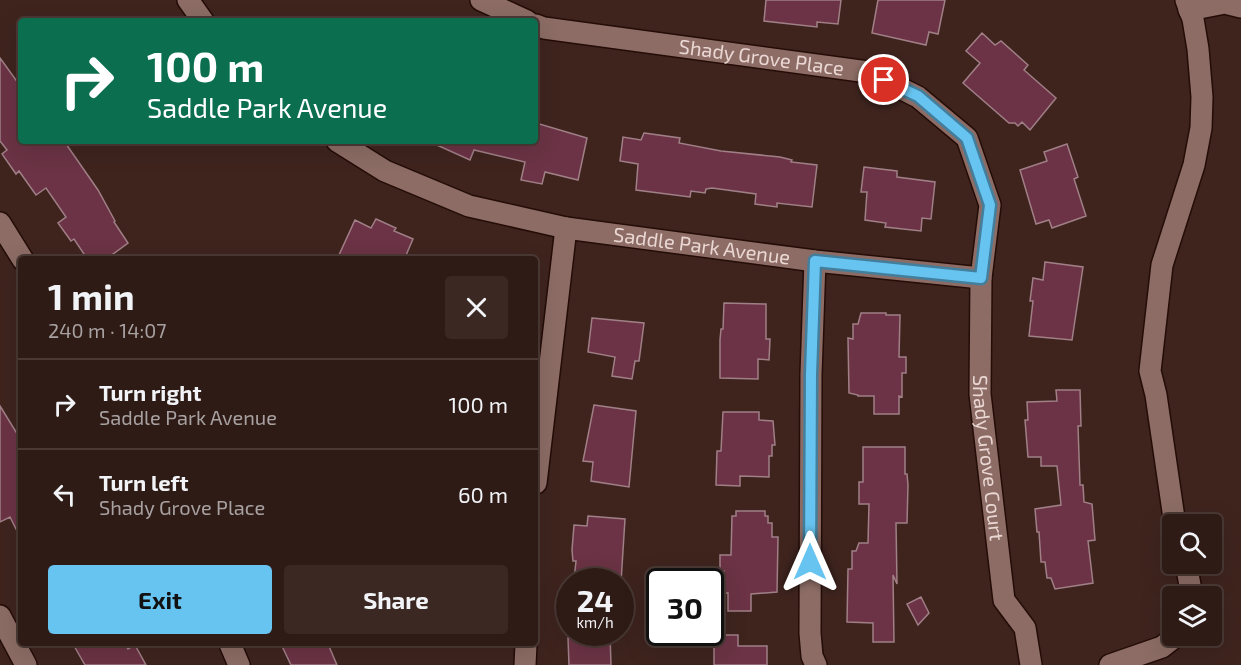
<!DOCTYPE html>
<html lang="en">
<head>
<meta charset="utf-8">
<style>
	:root { --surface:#2f1b16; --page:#3b2823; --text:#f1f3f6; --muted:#a7a1a1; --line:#4a3935; --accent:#67c4f0 }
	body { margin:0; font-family:"Exo 2",sans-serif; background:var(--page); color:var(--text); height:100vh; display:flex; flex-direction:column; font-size:22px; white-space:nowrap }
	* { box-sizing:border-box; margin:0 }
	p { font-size:20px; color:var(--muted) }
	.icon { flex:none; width:33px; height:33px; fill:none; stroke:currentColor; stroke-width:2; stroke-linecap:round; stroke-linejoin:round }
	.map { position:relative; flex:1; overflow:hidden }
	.details { position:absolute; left:18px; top:256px; width:520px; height:390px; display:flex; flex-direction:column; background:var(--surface); border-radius:6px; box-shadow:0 6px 24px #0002,0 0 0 2px var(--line) }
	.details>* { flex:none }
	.banner { position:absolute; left:18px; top:18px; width:520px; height:126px; border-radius:6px; box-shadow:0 6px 24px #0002,0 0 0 2px var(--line); background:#0b6e4f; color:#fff; overflow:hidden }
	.fabs { position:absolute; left:1162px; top:514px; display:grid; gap:12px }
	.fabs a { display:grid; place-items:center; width:60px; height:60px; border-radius:6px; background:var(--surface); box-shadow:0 6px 24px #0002,0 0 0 2px var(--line); font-size:30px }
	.speed { position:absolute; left:556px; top:568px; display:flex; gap:12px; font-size:30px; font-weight:700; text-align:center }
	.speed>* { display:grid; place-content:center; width:78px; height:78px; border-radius:50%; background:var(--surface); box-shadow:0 6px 24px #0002,0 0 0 2px var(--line); line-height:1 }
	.speed small { font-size:15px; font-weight:400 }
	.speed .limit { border:3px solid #111; border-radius:9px; background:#fff; color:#111 }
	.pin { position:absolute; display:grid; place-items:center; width:51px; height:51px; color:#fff; margin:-26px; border:3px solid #fff; border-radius:50%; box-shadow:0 2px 6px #0007 }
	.me { position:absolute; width:66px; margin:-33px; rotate:0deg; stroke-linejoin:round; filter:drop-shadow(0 0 4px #0008) }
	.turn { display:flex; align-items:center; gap:21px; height:126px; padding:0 30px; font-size:27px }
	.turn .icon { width:78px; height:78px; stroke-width:2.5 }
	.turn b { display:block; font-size:42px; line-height:51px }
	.round { display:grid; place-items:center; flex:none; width:63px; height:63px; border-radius:6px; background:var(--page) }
	.summary { display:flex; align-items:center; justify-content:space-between; height:102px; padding:0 30px }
	h1 { font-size:36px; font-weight:700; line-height:45px }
	.button { display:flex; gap:12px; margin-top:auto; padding:12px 30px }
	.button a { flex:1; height:69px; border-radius:6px; background:var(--accent); color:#111; font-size:24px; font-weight:700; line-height:69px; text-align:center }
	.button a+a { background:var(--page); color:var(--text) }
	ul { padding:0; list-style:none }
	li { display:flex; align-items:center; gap:18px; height:90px; padding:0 30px; border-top:2px solid var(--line) }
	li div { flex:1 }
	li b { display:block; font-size:22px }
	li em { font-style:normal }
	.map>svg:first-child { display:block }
	.building { fill:#6b3345; stroke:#a07f87; stroke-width:1.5 }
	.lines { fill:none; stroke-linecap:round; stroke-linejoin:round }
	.minor-casing { stroke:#240c07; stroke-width:24 }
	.minor { stroke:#8c6c65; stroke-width:21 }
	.route-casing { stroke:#437f9c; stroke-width:15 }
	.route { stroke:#67c4f0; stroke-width:10 }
	.labels { text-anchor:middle; stroke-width:5; stroke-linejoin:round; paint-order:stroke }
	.street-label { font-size:20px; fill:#ead7d3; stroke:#3f241e }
</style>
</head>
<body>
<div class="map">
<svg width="1241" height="665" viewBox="0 0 1241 665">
	<rect width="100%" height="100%" fill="#3f241e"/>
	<path class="building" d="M766,0h75l-3,24 -21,-2v5l-53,-6z
		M878,0h67l-7,34 -9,-2 -3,13 -54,-12z
		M982,33l13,12 6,-4 27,24 -4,5 32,28 -26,32 -8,-8 -4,4 -3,-3h-6l-46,-40 17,-20 -14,-12z
		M0,58l21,29v54h43l34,49 17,31 -1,1 14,21 -23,17h-17l-14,-21 -3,2 -13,-18 8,-6 -20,-29 -10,7 -17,-24 -3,3 -14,-20 5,-4 -7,-9z
		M536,123l51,15 -9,42 -33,-8 -3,12 -21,-4 4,-18 -51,-12 -4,10 -42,-19h108z
		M644,133l36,5 -1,5 42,8 59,6 12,3 -1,2 26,3 -5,42 -35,-4v4l-22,-3 1,-10 -44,-6 -6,1 -1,4 -14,-2 -1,6 -54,-7 2,-26 -18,-3 3,-24 18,3z
		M1067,144l11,33 -4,2 12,37 -34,12 -3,-8 -13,4 -16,-54 27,-9 -3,-9z
		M864,167l33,4v6l38,5 -4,37 -9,-1 -1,13 -36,-4 1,-4 -21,-3 2,-28h-6z
		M376,219l20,9 -2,3 19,8 -9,21h-56l-9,-5 16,-35 16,8z
		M1045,262l38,5 -11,73 -43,-4 4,-35h-3l3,-23 10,2z
		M724,303l42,1v35h4l-1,21 -11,-1v20l-38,-1v-38l1,-11h2z
		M861,313h25v2h14l-1,42h7v16h-4v24l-3,-1v18h-25v-18h-16v-1l-9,-2 -1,-55 5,1v-15h5z
		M592,318l52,5 -5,38h-4l-3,18 -20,-3 3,-19 -27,-5z
		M1056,390h24l1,36h-3l2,59h3l1,17 8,2 3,36 -7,1 5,42 -38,6 -4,-11h-4l-2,-16h-4l-2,-30h-2l-2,-23 26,-4 -4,-39h-16v-9h-13l-3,-37h3l-1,-18 30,-1z
		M594,405l42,6 -7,76 -38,-6 2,-19 -10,-1z
		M0,406l21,34v99l-11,-22 -10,5z
		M723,412h36v8l14,1 2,24h-3v11h-3v21l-29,-1v10l-24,-1 1,-34h4z
		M863,447h42v27h2l1,11 -1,38h-11l1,61 -4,-9 1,67h-21v-19l-26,-1 1,-53h4v-18h4l3,-8h9l1,-39h-10v-22h4z
		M736,511h29v5h3v7h4v14h6l-1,55 -26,2v17h-23v-18h-4v-22h-4v-16h11l1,-39h4z
		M588,516l37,3 -4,63 -47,-2 2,-19h-3l-1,-11 2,-25 13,1z
		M921,597l8,16 -11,12 -11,-21z
		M573,633h37l1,32h-42l-1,-27h5z
		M714,635h24v11h29v19h-53z
		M73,644h52l3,5 7,-4 11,20h-61z
		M281,644h47l9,21h-46z"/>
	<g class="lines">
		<defs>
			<g id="minor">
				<path d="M188,0l15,21"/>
				<path d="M481,0l46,21"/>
				<path d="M1189,10l36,-7 16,4"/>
				<path id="s1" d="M536,25l8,3 324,44 50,25 49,41 23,67 -9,73 -1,116 24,206 21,28 6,37"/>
				<path id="s2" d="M337,141l48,30 84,35 97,22 249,33 166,17"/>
				<path d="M0,223l23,37"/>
				<path d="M815,261l-4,113 -1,259 2,23 4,9"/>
				<path d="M536,483l30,-255"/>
				<path d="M1175,525l-19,-130 -6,-24 12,-106 32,-100 7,-37 1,-31 -4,-48 -5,-30 -7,-19"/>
				<path d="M1186,564l4,21v12"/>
				<path d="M0,616l26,49"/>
				<path d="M230,644l9,21"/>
				<path d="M525,665l1,-21"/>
				<path d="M1110,665l52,-18 14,-11"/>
			</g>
		</defs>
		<use href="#minor" class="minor-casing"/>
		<use href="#minor" class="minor"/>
	</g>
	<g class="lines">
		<defs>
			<path id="route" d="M810,562l1,-188 4,-113 166,17 9,-73 -23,-67 -49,-42 -34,-16"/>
		</defs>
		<use href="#route" class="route-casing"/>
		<use href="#route" class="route"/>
	</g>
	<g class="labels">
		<g class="street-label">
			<text dy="7" stroke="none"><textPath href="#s1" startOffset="228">Shady Grove Place</textPath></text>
			<text dy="7" stroke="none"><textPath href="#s2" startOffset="384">Saddle Park Avenue</textPath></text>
			<text dy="7" stroke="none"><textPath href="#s1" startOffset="780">Shady Grove Court</textPath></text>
		</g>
	</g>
</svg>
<div class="fabs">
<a><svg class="icon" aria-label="search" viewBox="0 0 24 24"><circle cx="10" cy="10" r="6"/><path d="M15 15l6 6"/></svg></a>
<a><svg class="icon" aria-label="layers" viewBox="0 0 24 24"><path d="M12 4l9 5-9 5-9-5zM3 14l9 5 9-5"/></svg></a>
</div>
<div class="speed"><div>24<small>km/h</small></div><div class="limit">30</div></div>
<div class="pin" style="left:884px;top:80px;background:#d93025"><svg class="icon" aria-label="arrive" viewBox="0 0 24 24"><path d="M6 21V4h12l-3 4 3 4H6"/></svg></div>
<svg class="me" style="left:810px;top:562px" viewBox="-20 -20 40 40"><path d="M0-17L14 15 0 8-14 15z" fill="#67c4f0" stroke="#fff" stroke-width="4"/></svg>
<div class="banner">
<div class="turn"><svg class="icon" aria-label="right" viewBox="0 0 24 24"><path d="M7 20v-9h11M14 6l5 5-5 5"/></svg><div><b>100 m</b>Saddle Park Avenue</div></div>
</div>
<section class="details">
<div class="summary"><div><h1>1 min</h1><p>240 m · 14:07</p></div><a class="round"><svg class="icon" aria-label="close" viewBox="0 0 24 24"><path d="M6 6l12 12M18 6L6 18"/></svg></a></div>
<ul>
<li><svg class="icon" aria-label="right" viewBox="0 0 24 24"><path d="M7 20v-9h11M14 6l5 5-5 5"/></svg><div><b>Turn right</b><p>Saddle Park Avenue</p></div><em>100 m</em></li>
<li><svg class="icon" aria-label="left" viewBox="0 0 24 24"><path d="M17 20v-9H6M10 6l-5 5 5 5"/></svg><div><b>Turn left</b><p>Shady Grove Place</p></div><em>60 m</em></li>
</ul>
<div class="button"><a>Exit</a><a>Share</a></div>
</section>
</div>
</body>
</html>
